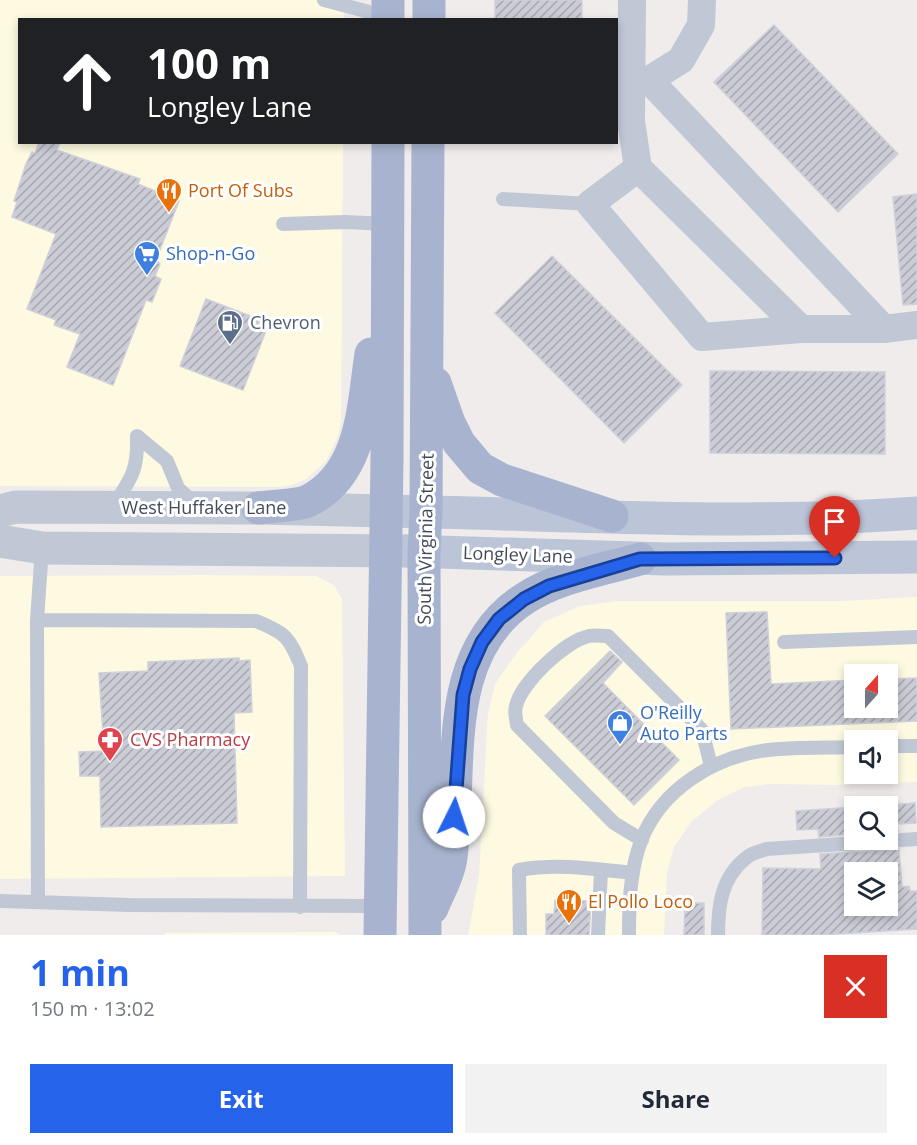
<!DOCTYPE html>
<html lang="en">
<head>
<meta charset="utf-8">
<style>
	:root { --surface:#fff; --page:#f2f2f3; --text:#1f2937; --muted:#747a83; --accent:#2563eb }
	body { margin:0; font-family:"Open Sans",sans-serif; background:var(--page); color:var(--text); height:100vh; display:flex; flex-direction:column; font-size:22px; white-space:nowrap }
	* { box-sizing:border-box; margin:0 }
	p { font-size:20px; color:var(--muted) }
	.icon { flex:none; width:33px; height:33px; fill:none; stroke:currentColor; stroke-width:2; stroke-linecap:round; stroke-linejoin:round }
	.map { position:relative; height:935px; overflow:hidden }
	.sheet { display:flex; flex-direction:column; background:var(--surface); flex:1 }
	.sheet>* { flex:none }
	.top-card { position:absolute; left:18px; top:18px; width:600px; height:126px; border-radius:0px; box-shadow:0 3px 9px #0003; background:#202124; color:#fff; overflow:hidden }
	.needle { width:39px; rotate:21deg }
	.fabs { position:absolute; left:844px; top:664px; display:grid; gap:12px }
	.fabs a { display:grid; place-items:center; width:54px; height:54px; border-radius:0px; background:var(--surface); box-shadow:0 3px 9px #0003; font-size:30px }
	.pin { position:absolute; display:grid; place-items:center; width:51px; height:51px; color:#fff; margin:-62px -26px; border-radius:50% 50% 50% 0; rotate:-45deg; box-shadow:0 0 6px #0007 }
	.pin .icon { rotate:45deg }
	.me { position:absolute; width:66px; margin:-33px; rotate:4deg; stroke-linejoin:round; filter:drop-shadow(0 0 4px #0008) }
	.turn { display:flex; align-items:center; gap:21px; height:126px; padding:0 30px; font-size:27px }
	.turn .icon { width:78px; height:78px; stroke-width:2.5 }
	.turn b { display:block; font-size:42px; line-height:51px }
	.round { display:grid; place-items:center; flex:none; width:63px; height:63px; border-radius:0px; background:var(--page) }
	.overview { display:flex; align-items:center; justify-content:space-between; height:102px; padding:0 30px }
	h1 { font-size:36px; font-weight:700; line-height:45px; color:var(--accent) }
	.primary-button { display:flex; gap:12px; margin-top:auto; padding:12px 30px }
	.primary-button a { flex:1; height:69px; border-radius:0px; background:var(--accent); color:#fff; font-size:24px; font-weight:700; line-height:69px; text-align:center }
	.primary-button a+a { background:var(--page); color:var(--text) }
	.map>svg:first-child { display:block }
	.commercial { fill:#fdfae1; fill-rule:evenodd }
	.building { fill:url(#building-hatch); stroke:#cfd0d9; stroke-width:1.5; fill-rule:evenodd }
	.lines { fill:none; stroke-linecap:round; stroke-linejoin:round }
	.service { stroke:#c0c8d5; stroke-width:14 }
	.minor { stroke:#c0c8d5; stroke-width:28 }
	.tertiary { stroke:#c0c8d5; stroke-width:33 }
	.secondary { stroke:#bcc4d8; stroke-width:33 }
	.primary { stroke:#a8b4cf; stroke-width:33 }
	.route-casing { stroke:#184099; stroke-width:15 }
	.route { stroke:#2563eb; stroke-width:10 }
	.labels { text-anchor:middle; stroke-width:6; stroke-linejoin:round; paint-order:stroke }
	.food-label { font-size:18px; fill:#c56008; stroke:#fff; text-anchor:start }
	.shop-label { font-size:18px; fill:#366cbe; stroke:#fff; text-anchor:start }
	.service-label { font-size:18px; fill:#4e5e75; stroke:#fff; text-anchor:start }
	.street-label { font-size:18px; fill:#434b5b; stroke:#fff }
	.health-label { font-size:18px; fill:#be3a42; stroke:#fff; text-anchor:start }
</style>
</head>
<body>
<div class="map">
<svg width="917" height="935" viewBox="0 0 917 935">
	<defs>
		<pattern id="building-hatch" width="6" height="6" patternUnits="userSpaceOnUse" patternTransform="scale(1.5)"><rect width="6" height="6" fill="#cbccd5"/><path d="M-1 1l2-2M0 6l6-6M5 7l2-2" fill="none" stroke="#a6a8b0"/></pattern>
	</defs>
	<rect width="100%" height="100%" fill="#efeceb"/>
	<path class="commercial" d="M0,0h344v19l-324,1v122l323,1 -2,279 -3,14 -12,25 -20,18 -14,6 -13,2 -279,-1z
		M202,575l114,1 18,9 8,14 3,277 -345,3v-303z
		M917,597v185l-81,3 -64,-1 -27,3 -27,13 -27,22 -17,25 -7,26 -3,62h-196l11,-59 9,-163 7,-29 21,-30 28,-32 36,-16 37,-5h225zM855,675h33v33h-33zM855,741h33v33h-33z
		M335,932l5,3h-175v-2z"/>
	<path class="building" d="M495,0h87v20h-87z
		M774,25l124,129 -60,58 -124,-130z
		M39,142h21l-3,8 83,29 -2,5 41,17 -23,59 4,4 -5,12 6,3 -9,23 -6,-2 -33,85 -46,-18 13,-33 -26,-9 2,-5 -29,-11 29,-75 -44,-17 5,-15 -3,-1 12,-37 6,-12 3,1z
		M917,194v110l-14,1 -10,-108z
		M552,256l130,129 -58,58 -129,-130z
		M206,299l63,24 -26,67 -63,-24z
		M710,371l175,1v82l-175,-1z
		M767,612l4,72 84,-4v28h33v-29l29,-1v43l-186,8 -5,-116z
		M610,651l12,11 -19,21 76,77 -45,45 -89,-89z
		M239,658v3l11,-1 2,52 -18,1 3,110 -136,4 -1,-51h-20l-1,-24 25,-1 -5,-78 49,-2v-9z
		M915,803l1,20 -19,1 1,7 -10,1v-25h-29z
		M855,807v27l-36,3 -1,-8 -21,1 -1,-19z
		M899,849l3,38 7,-1 1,5h7v38l-95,6h-60l1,-67 58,1 -1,-15zM855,873h33v33h-33z
		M555,900l36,1 -2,34h-43v-21h8z
		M685,903h19v32h-20z"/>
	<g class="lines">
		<path class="service" d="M324,0l64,17
			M503,199l87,5
			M283,224l62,-2 43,2
			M137,436l30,25 11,27 15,14
			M114,505c18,-28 24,-35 23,-69
			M37,620l219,1c30,12 33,16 45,45l-1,241
			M784,642l133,-5
			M888,746h29
			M642,840l-28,-17 -97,-98c-1,-6 -3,-13 -1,-19 5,-23 49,-65 73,-70 5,-1 13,0 19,0l94,94 9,36
			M0,901l129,4 251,1
			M38,901l-1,-281 5,-72
			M520,935l-1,-65c38,-7 76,-1 114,3
			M598,935l3,-65
			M629,935c0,-31 1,-65 12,-94 20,-52 74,-85 127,-91 29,-3 58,-2 87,-3
			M718,935c0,-29 3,-57 28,-77 5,-5 15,-7 21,-9l150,-10"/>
		<path class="minor" d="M632,0l-1,121 7,47 163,161h83l33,-4
			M649,80l235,249
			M632,86l17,-6 32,-20 20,-35 1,-25
			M638,168l-48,36 112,133 99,-8"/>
		<path class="tertiary" d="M0,511l16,-4 242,1 128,3
			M0,541l42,7 365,3"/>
		<path class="secondary" d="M386,511c177,3 354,15 531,2
			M407,551l259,8 251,-2"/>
		<path class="primary" d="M388,20v-20
			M429,20v-20
			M435,383l14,40 10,20 21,25 22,12 110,36
			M258,508c13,-2 39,-2 50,-7 55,-27 55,-95 63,-147
			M432,908c6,-15 17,-34 19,-51 12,-87 -12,-202 73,-258 33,-22 78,-29 116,-40
			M380,935l7,-476 1,-317
			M425,935l-1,-383 2,-40 2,-370"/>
	</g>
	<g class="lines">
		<defs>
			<path id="route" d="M454,817l9,-122 7,-26 12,-27 17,-23 25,-20 25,-13 91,-27 195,-1"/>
		</defs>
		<use href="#route" class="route-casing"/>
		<use href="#route" class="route"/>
	</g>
	<defs>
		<symbol id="restaurant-pin" viewBox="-11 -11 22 30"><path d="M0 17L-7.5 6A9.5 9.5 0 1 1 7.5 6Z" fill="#e8710a" stroke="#fff"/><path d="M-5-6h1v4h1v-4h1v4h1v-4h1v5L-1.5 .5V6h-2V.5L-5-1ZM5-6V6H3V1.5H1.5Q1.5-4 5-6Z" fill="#fff"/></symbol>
		<symbol id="supermarket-pin" viewBox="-11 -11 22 30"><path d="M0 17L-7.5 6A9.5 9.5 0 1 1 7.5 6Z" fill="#3f7fe0" stroke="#fff"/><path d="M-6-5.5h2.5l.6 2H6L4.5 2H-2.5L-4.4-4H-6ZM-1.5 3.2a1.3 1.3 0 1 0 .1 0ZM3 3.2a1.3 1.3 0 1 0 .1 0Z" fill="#fff"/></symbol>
		<symbol id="fuel-pin" viewBox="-11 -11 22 30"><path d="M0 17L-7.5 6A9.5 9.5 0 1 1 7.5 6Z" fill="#5c6f8a" stroke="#fff"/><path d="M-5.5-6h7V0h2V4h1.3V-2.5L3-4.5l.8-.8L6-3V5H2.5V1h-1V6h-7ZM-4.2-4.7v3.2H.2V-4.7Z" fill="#fff"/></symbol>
		<symbol id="shop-pin" viewBox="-11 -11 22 30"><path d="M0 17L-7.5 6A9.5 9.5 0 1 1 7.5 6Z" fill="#3f7fe0" stroke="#fff"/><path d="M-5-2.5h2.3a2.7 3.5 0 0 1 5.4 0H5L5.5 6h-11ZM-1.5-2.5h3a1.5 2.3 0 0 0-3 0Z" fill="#fff"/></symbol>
		<symbol id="pharmacy-pin" viewBox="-11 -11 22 30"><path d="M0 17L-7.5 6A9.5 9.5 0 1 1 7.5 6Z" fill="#e0444e" stroke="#fff"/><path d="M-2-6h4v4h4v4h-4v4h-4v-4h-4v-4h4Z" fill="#fff"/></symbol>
	</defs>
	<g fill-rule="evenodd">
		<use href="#restaurant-pin" x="154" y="176" width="30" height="40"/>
		<use href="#supermarket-pin" x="132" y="239" width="30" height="40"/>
		<use href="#fuel-pin" x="215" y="308" width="30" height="40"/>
		<use href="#shop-pin" x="605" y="708" width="30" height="40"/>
		<use href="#pharmacy-pin" x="95" y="725" width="30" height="40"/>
		<use href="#restaurant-pin" x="554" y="887" width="30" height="40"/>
	</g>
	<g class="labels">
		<g class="food-label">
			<text x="188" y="197">Port Of Subs</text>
			<text x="588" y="908">El Pollo Loco</text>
		</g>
		<g class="shop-label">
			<text x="166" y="260">Shop-n-Go</text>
			<text x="640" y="719">O'Reilly<tspan x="640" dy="21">Auto Parts</tspan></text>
		</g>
		<g class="service-label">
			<text x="250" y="329">Chevron</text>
		</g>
		<g class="street-label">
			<text x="204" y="514">West Huffaker Lane</text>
			<text transform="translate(426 539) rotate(-89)" y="6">South Virginia Street</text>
			<text transform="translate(518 555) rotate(2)" y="6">Longley Lane</text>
		</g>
		<g class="health-label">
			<text x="130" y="746">CVS Pharmacy</text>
		</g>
	</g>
</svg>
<div class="fabs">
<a><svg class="needle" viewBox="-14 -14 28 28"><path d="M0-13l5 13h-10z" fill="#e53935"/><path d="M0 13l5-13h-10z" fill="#747a83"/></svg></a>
<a><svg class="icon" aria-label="sound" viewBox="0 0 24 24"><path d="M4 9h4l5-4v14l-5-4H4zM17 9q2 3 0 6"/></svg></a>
<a><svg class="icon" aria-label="search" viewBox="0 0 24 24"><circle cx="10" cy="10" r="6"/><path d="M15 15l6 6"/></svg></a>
<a><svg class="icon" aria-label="layers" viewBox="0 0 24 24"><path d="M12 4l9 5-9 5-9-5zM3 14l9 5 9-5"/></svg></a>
</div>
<div class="pin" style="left:835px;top:558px;background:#d93025"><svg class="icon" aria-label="arrive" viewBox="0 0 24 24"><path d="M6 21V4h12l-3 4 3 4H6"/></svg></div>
<svg class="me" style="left:454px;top:817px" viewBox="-20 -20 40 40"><circle r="19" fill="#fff"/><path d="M0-13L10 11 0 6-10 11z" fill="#2563eb"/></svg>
<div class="top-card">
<div class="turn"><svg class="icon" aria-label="ahead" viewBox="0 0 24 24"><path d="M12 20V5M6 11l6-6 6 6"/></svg><div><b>100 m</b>Longley Lane</div></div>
</div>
</div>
<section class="sheet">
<div class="overview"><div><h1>1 min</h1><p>150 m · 13:02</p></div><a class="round" style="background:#d93025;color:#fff"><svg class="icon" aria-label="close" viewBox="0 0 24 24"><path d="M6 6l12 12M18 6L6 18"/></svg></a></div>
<div class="primary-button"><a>Exit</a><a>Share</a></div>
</section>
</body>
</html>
